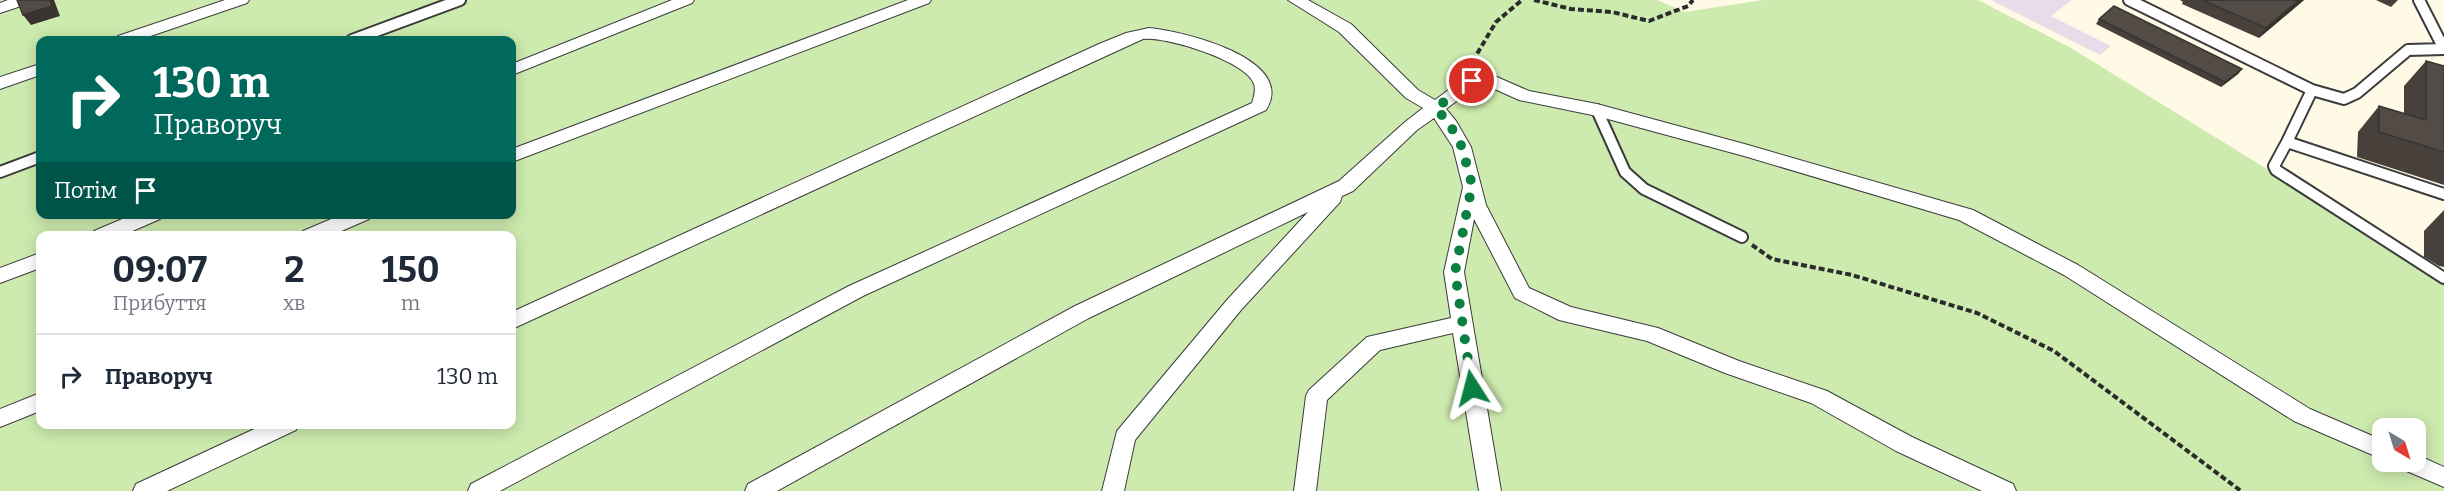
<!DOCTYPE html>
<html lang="uk">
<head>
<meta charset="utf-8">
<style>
	:root { --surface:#fff; --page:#f6f6f7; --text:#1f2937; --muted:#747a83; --line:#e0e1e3 }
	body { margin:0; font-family:Bitter,serif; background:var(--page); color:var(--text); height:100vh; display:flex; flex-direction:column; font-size:22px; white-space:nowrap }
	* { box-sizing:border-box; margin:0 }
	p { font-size:20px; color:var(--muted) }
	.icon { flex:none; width:33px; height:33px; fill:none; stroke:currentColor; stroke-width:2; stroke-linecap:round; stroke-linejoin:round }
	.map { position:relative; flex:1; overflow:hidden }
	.sheet { position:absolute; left:36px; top:231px; width:480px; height:198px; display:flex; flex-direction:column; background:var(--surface); border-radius:12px; box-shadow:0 3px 15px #0003 }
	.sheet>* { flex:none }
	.top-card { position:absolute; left:36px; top:36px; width:480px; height:183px; border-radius:12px; box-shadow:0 3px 15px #0003; background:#00695c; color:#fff; overflow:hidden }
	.needle { width:39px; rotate:142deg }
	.controls { position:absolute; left:2372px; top:418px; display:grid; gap:12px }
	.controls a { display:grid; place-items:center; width:54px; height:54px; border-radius:12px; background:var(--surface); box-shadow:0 3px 15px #0003; font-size:30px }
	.pin { position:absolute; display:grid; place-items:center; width:51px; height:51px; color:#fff; margin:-26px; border:3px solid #fff; border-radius:50%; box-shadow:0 2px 6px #0007 }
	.me { position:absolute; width:66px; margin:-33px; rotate:351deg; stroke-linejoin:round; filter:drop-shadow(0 0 4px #0008) }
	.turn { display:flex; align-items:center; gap:21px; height:126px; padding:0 18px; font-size:27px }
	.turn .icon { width:78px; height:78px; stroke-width:2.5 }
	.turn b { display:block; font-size:42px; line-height:51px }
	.then { display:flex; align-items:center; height:57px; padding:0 18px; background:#0003; gap:12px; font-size:22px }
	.eta { display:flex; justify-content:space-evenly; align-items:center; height:102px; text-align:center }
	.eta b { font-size:36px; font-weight:700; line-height:42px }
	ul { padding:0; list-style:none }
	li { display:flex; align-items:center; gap:18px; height:84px; padding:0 18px; border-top:2px solid var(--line) }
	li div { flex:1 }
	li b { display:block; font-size:22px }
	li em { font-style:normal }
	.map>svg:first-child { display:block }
	.industrial { fill:#e8dcea }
	.green { fill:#cdebae; fill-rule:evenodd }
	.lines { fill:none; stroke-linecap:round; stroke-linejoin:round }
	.service-casing { stroke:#3c3c3c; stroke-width:14 }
	.minor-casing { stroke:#3c3c3c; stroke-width:2 }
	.path { stroke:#2b2b2b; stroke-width:4; stroke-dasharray:6 3; stroke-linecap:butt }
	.service { stroke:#fff; stroke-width:10 }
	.minor { fill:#fff; fill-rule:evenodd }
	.wall { fill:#47403b }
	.shaded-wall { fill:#3a3430 }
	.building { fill:#534b45; stroke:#3a3430; stroke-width:1.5 }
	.route { stroke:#0b8043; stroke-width:10; stroke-dasharray:0 18 }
</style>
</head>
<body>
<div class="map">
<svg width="2444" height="491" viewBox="0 0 2444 491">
	<rect width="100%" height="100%" fill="#fffae6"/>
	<path class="industrial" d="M1991,0h81l-21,16 60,30 -11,9z"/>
	<path class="green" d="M0,0h1657l28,12 78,-12h215l93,48 204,126 169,108v209h-2444zM40,40h472v174h-472zM40,236h472v188h-472zM2382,429h33v33h-33z"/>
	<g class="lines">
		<defs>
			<path id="service" d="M2129,0l183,90
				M2419,0l25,49
				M352,40l108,-40
				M2444,49l-36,1 -51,43 -13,6 -32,-9 -25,52 157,52
				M1597,110l28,62 19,17 98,48
				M2287,142l-13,24 2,4 168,108
				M0,172l40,-15"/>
			<path id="minor" d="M8,0h24l-2,3 -30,10v-10z
				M225,0h24l-2,3 -108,37h-23l2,-4z
				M672,0h22l-2,3 -180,72v-11z
				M908,0h23l-2,3 -417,159v-13z
				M1288,0h20l43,24 67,66 17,10 31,-23 24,-3 39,17 68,13 151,41 225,65 105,55 232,144 72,31v19l-88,-38 -230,-146 -105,-55 -215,-64 -147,-40 -78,-16 -31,-14h-12l-30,23 10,12 15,26 15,58 43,83 42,19 87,21 81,33 88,30 85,46 101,47 3,7h-34l-86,-40 -85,-48 -86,-30 -78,-32 -88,-21 -44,-22 -41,-79 -10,53 37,219h-22l-26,-158 -73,17 -53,50 -11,91h-22l12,-95 3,-6 58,-53 84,-19 -7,-46 19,-85 -10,-40 -19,-29 -17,12 -64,61 -11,5 -2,6 -99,108 -106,130 -11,51h-22l15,-60 110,-131 81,-88 -219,106 -312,173h-32l3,-7 327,-178 264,-125 66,-59 18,-14 -17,-10 -67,-66z
				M1149,28c34,3 149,31 117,82l-403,186 -363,195h-32l3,-7 378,-198 403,-183c2,-6 4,-13 2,-19 -7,-23 -89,-48 -111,-45l-631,290v-17l587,-268 27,-11z
				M40,64v11l-40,14v-12z
				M134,214h28l-2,5 -39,17h-29l2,-5z
				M343,214h28l-2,5 -39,17h-29l2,-5z
				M40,253v15l-40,15v-15z
				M40,393v18l-40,16v-18z
				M265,424h34l-3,6 -129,61h-34l3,-7z
				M2415,454l29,13v20l-42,-18 -3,-7h16z"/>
		</defs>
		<use href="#service" class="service-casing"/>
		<use href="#minor" class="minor-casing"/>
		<path class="path" d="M1534,0l37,9 41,3 37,9 39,-15 5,-6
			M1468,69l28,-47 26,-22
			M1752,245l20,14 80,16 125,38 77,38 187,140"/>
		<use href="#service" class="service"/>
		<use href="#minor" class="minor"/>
	</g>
	<path class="wall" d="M2180,0h124l-45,38 -77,-34 1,-2z
		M2376,0h22l-7,7z
		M2099,19l143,50 -4,5 -17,13 -125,-63z
		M2426,61l18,5v119l-87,-28 1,-25 21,-26 25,8v-28z
		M2444,210v57l-5,-1 -15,-9v-26z"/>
	<path class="shaded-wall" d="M50,0h4l6,16 -29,9 -8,-10z
		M2299,0h5l-45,38 7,-10z
		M2242,69l-4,5 -17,13 4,-5z"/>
	<path class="building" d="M17,0h33l2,6 -29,9z
		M2202,0h97l-33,28z
		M2114,6l128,63 -17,13 -126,-63z
		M2426,61l18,5v86l-65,-20v-26l47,14z"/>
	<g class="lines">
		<path class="route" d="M1472,81l-36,27 14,17 12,22 10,38 -17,87 17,116"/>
	</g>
</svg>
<div class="controls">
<a><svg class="needle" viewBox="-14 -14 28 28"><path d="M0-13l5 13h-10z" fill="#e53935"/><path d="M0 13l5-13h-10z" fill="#747a83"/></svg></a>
</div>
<div class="pin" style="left:1472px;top:81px;background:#d93025"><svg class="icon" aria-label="arrive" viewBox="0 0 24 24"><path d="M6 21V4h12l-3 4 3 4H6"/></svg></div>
<svg class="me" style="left:1472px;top:388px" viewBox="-20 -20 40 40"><path d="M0-17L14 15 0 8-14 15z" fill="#0b8043" stroke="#fff" stroke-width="4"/></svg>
<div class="top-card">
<div class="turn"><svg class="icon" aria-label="right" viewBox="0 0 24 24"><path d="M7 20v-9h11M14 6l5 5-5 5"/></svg><div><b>130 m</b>Праворуч</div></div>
<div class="then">Потім<svg class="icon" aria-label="arrive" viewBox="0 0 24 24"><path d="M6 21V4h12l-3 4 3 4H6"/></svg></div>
</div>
<section class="sheet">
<div class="eta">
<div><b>09:07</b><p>Прибуття</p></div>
<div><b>2</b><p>хв</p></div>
<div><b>150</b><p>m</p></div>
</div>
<ul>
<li><svg class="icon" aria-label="right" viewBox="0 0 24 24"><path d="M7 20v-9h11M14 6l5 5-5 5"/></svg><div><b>Праворуч</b></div><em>130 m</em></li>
</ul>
</section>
</div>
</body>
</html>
